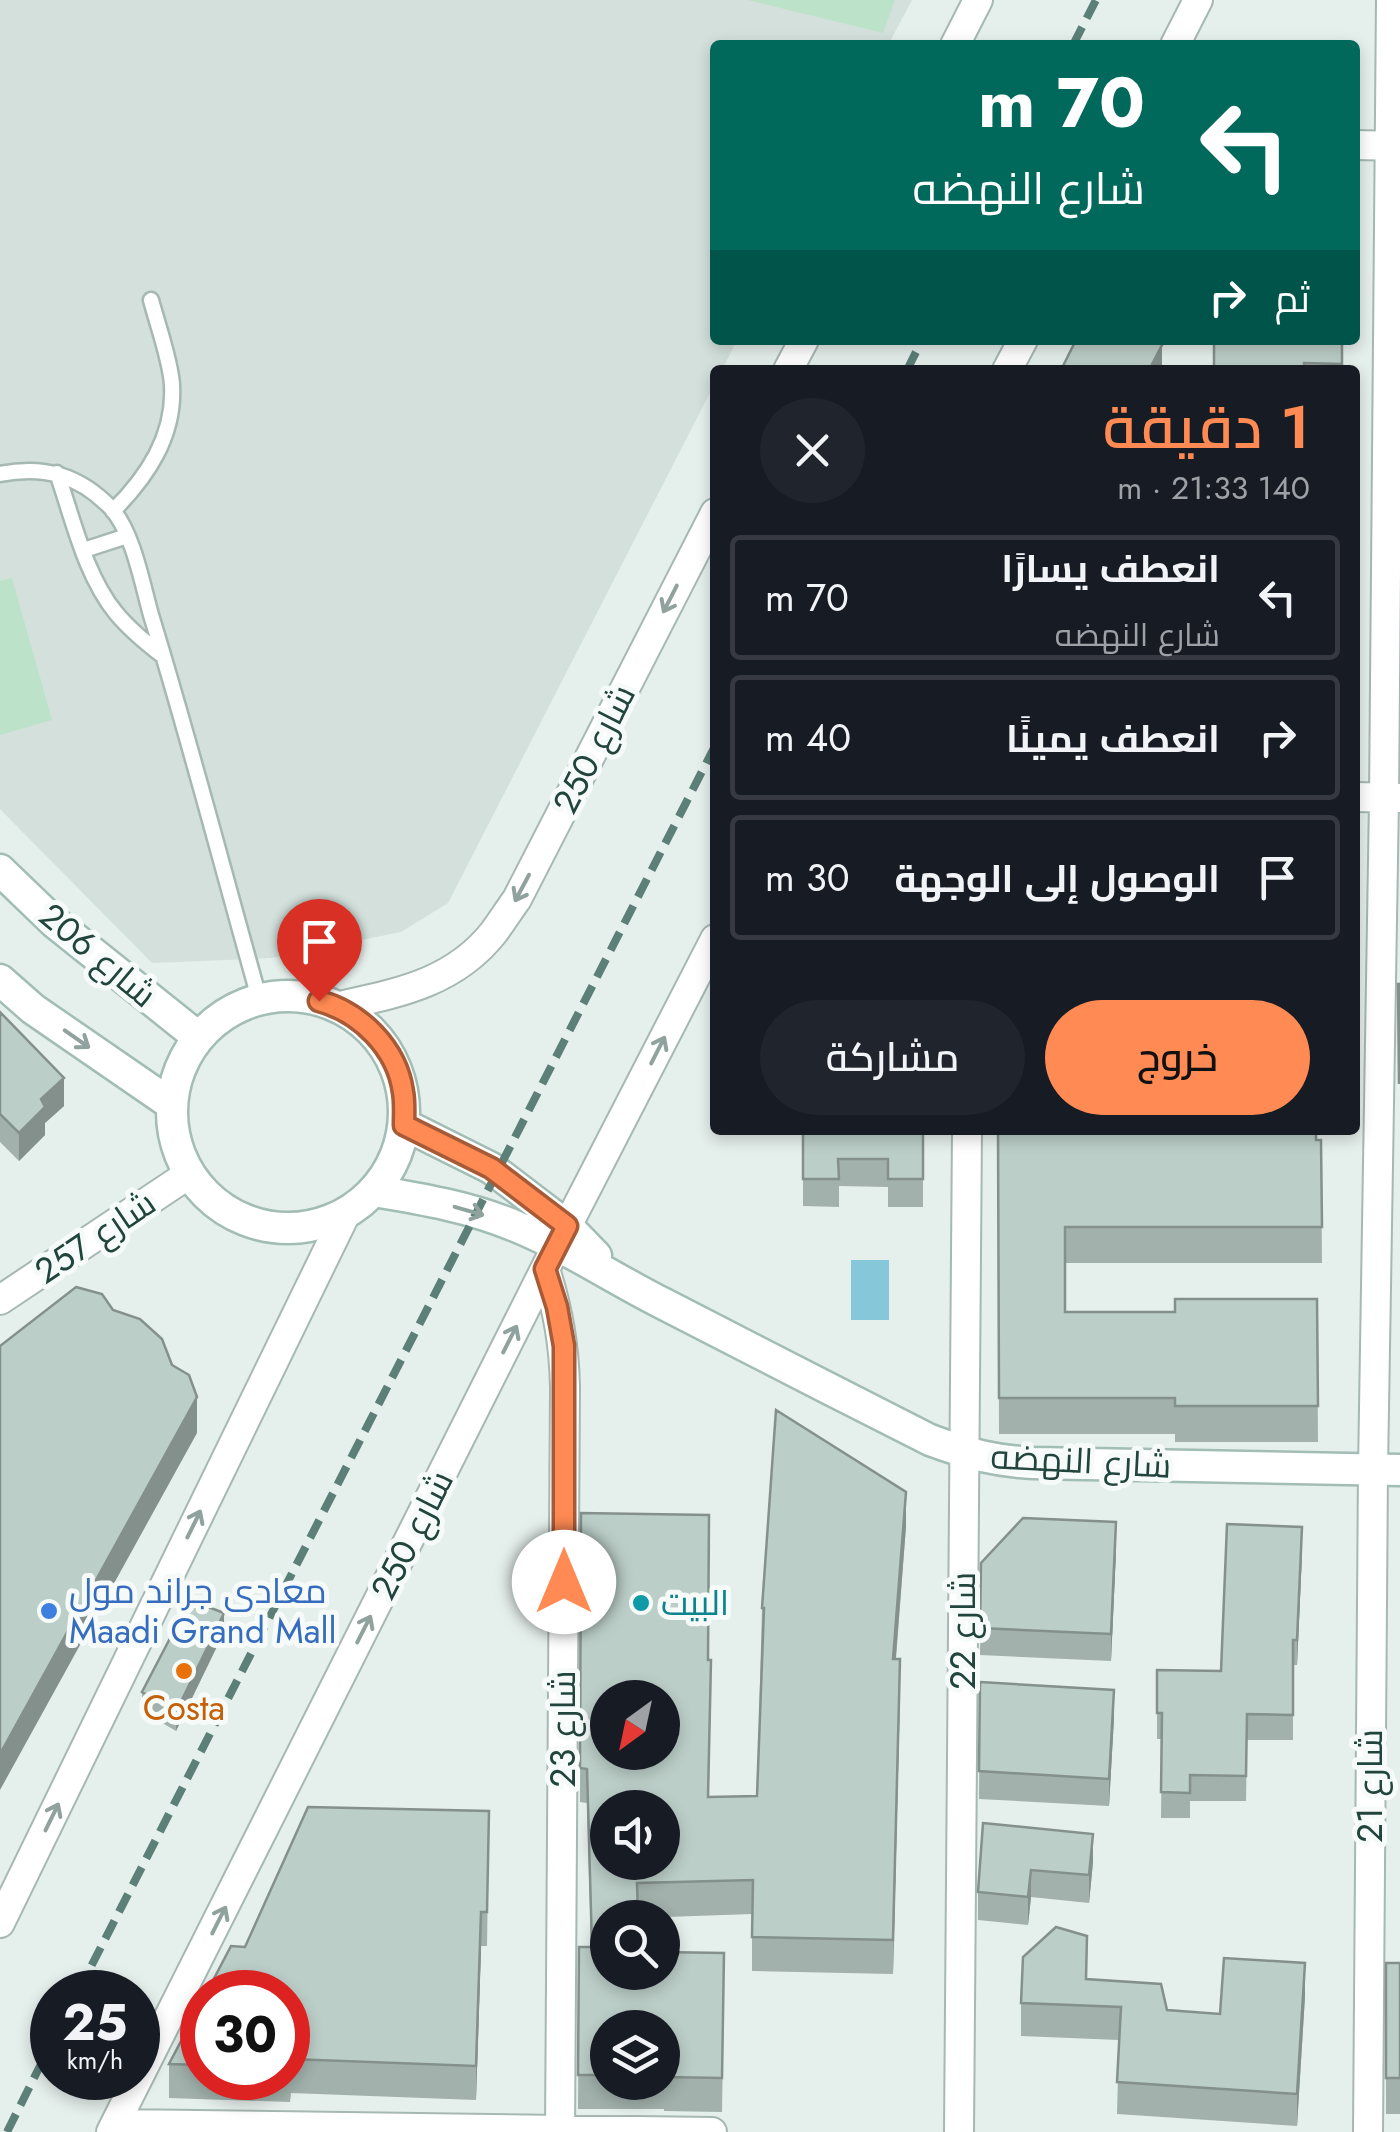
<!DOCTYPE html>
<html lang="ar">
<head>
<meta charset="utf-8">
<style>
	:root { --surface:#171b24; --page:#20242c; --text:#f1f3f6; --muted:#9ea1a6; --line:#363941; --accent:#ff8a53 }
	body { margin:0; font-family:Jost,Cairo,sans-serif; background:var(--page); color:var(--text); direction:rtl; height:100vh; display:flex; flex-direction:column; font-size:38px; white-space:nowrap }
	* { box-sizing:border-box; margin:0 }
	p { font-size:32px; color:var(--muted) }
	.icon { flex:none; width:55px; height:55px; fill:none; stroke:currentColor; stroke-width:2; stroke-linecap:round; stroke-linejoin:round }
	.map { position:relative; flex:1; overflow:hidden; direction:ltr }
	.sheet { position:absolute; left:710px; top:365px; width:650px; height:770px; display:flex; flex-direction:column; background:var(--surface); border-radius:10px; box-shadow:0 5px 15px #0003; direction:rtl }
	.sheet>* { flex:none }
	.top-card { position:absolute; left:710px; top:40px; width:650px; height:305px; border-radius:10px; box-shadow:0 5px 15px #0003; direction:rtl; background:#00695c; color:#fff; overflow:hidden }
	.needle { width:65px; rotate:213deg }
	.fabs { position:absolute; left:590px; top:1680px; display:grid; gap:20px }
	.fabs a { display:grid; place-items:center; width:90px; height:90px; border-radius:50%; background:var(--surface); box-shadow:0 5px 15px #0003; font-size:50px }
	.speed { position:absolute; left:30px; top:1970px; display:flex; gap:20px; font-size:50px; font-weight:700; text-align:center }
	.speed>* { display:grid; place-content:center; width:130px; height:130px; border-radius:50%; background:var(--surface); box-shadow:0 5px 15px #0003; line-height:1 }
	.speed small { font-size:25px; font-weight:400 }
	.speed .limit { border:15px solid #d22; background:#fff; color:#111 }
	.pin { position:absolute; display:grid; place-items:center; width:85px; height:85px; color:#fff; margin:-102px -42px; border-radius:50% 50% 50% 0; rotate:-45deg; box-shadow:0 0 10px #0007 }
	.pin .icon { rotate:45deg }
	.me { position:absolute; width:110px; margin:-55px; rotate:0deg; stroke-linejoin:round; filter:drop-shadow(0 0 8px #0008) }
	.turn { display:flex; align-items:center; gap:35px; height:210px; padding:0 50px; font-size:45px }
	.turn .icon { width:130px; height:130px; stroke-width:2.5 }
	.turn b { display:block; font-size:70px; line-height:85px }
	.then { display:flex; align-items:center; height:95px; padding:0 50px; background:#0003; gap:20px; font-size:38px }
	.round { display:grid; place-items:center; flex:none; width:105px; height:105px; border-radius:52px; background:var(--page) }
	.summary { display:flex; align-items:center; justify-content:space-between; height:170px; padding:0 50px }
	h1 { font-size:60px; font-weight:600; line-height:75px; color:var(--accent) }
	.primary-button { display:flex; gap:20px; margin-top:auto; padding:20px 50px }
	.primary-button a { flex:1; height:115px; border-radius:60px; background:var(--accent); color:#111; font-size:40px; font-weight:600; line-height:115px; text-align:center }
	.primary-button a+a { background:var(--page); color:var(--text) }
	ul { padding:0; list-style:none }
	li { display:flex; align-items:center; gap:30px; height:125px; margin:0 20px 15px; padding:0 30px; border:5px solid var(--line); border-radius:10px }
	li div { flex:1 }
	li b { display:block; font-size:38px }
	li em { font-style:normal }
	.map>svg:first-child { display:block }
	.built { fill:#d3e0db }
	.green { fill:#bce3c9 }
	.water { fill:#87c7da }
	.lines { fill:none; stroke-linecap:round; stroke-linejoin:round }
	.lane-casing { stroke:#a6b8b3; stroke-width:19 }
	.street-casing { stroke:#a6b8b3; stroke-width:32 }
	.secondary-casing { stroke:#a2bdb5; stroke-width:35 }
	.lane { stroke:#fff; stroke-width:14 }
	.street { stroke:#fff; stroke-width:28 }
	.secondary { stroke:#fff; stroke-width:30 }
	.rail { stroke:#5c7f78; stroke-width:8; stroke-dasharray:20 10; stroke-linecap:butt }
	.wall { fill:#a2b1ac; fill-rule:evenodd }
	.shaded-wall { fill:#84908c }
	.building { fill:#bccec8; stroke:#84908c; stroke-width:2.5; fill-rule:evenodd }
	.oneway { stroke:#90a29e }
	.route-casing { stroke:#a65a36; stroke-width:25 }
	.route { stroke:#ff8a53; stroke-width:18 }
	.culture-dot { fill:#0f9aa8; stroke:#f6fbf9; stroke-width:4 }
	.shop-dot { fill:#3f7fe0; stroke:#f6fbf9; stroke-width:4 }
	.food-dot { fill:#e8710a; stroke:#f6fbf9; stroke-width:4 }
	.labels { text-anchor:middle; stroke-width:10; stroke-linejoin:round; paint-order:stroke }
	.street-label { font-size:35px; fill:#21443d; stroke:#f6fbf9 }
	.shop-label { font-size:35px; fill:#366cbe; stroke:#f6fbf9; text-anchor:start }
	.culture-label { font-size:35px; fill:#0d838f; stroke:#f6fbf9; text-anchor:start }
	.food-label { font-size:35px; fill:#c56008; stroke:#f6fbf9 }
</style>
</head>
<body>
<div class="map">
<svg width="1400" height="2132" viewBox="0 0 1400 2132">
	<rect width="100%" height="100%" fill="#e5efeb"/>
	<path class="built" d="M0,0h912l-24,45h-173v295h22l-15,30h-7v13l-267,520 -47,29 -130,26 -119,5 -152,-154z"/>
	<path class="green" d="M748,0h147l-12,33z
		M12,578l40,142 -52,15v-154z"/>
	<path class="water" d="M851,1260h38v60h-38z"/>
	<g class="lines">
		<defs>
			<path id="lane" d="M57,473c16,46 28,102 59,140 14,17 30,30 47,43
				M0,474c44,-9 79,1 111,34 22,24 31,75 40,107 39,127 72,255 108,383
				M113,511c34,-34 62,-75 59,-126 -1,-23 -15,-62 -21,-85
				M84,550l43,-14"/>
			<path id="street" d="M955,45l23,-45
				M1175,45l23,-45
				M1355,145l45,1
				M788,370l16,-30
				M1007,370l16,-30
				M1355,797l45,1
				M339,1006c59,-13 115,-23 155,-74 8,-11 15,-22 23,-33l198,-386
				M545,1269c13,41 19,75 20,118l-5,745
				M0,1300l189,-126
				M0,1923l346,-710
				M117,2124l595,8
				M111,2132l434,-863 170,-330
				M959,2132l8,-1002
				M1368,2132l5,-662 11,-672 7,-798"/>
			<path id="secondary" d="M0,870l54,52 144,115
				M0,980l33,29 138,95
				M172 1112a116 116 0 1 1 232 0a116 116 0 1 1-232 0Z
				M405,1125l86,43 76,58 29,30
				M374,1191c48,8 96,16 141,35 52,21 99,53 149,78 89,46 177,91 266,136 38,14 64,21 104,23l366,7"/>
		</defs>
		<use href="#lane" class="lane-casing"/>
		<use href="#street" class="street-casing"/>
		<use href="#secondary" class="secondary-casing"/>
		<use href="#lane" class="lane"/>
		<use href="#street" class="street"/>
		<use href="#secondary" class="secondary"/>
		<path class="rail" d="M1073,45l23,-45
			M907,370l15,-30
			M78,1992l637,-1246
			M7,2132l45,-90"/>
	</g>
	<path class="wall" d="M1342,340v30h-128z
		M0,1012l64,94 -19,17v12l-26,26 -19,-19z
		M803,1130h120v77h-35v-20l-49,-1v21l-36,-1z
		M998,1130l323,10 1,123h-257v49h110l142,-13 1,143h-143v-8h-176z
		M581,1513l128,147 2,34 -3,103 49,-1 5,-188 144,-82 -10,133 4,34 -7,281 -141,-3v-57l-114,4 -30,54 116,15 -2,125 -58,-1v-2h-86l1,-162h12l-4,-144 -7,-1zM608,2028h54v54h-54z
		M1116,1550l-5,111 -131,-6 1,-92z
		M1302,1553l-5,112h-4v75h-46l-1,61h-56v17h-29l1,-79h-5v-69l64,1z
		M224,1632l-48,99 -34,-20v-19z
		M980,1682l134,36 -5,88 -130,-7z
		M489,1811l-2,135h-6l-5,154 -185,-7 -1,9 -121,-4v-34l33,-63v77h86v-86l-43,-45z
		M983,1823l110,39 -4,41 -58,-6 -3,28 -50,-5v-28z
		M1386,1963h14v151h-14z
		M1087,1979l80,31 53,4 85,-18 -8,130 -180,-12 2,-74 -98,-4v-33z"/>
	<path class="shaded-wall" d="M1162,345v25h-13z
		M64,1078v28l-19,17v12l-26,26v-28l22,-34z
		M197,1397v36l-197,357v-36z
		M906,1492v34l-13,167v-34z
		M1116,1522v28l-5,111v-27z
		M1302,1527v26l-5,112v-25z
		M224,1613v19l-48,99v-19z
		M900,1659v34l-7,281v-34z
		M1114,1690v28l-5,88v-27z
		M1093,1834v28l-4,41v-28z
		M1031,1870v27l-3,28v-28z
		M481,1912v34l-5,154v-34z
		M1305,1963v33l-8,130v-32z"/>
	<path class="building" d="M1076,340h77l9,5 -13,25h-88z
		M1214,340h128v24l-38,-1v7h-90z
		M1398,984h2l-1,100z
		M0,1012l64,66 -23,21 4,8 -26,26 -19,-19z
		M803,1130h120v49h-35v-20h-50l1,20h-36z
		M998,1130h318v10h5l1,87h-257v85h110v-13h142l1,107h-143v-8h-176z
		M76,1287l26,7 11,16 27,9 22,20 10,26 17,10 8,22 -197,357v-408z
		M776,1410l130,82 -13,167h7l-7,281 -141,-3 1,-57 -116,3 1,35h-30v54h54v-20l62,1 -2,125 -58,-1 -2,-49h-54v47h-30l1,-128h13l-5,-178 -7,-1 1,-255 128,2 -1,145h3l-3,137 49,-1 7,-188h-2zM608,1698h54v54h-54zM608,1808h54v54h-54z
		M1023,1518l93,4 -5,112 -131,-6 1,-65z
		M1227,1524l75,3 -5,113h-4v75l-46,-1 -1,62 -56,-1v18l-29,-1 1,-79h-5v-43l64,1z
		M190,1600l34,13 -48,99 -34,-20z
		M980,1682l134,8 -5,89 -130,-8z
		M308,1807l181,4 -2,101h-6l-5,154 -185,-7 -1,9h-2v-76h-81l24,-46 14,1z
		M983,1823l110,11 -4,41 -58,-5 -3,27 -50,-5z
		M1056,1927l31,9 -1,43 75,5 6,26 53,4 4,-56 81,5 -8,131 -180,-12 4,-75 -100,-4 2,-46z
		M1386,1963h14v115h-14z
		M202,2001v64l-33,-1z"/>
	<defs><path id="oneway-shaft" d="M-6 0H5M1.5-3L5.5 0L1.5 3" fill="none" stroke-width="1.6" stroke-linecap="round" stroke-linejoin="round" transform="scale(2.5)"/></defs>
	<g class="oneway">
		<use href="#oneway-shaft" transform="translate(670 599) rotate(117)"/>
		<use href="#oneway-shaft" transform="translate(522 888) rotate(118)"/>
		<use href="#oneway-shaft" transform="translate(77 1039) rotate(35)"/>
		<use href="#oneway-shaft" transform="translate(658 1050) rotate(-63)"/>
		<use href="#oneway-shaft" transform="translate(469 1211) rotate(16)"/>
		<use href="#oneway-shaft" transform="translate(510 1339) rotate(-63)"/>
		<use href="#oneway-shaft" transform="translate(194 1524) rotate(-64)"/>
		<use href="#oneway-shaft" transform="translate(364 1629) rotate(-63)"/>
		<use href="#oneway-shaft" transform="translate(52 1817) rotate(-64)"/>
		<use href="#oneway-shaft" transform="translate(219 1920) rotate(-63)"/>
	</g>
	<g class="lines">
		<defs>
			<path id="route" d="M319,1001c41,11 78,47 84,91 2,11 1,22 1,33l87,43 76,58 -22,43 12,38 7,39v236"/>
		</defs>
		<use href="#route" class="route-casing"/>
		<use href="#route" class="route"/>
	</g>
	<circle class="culture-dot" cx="641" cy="1603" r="10"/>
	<circle class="shop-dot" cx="49" cy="1611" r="10"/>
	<circle class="food-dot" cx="184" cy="1671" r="10"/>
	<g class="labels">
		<g class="street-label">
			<text transform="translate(594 749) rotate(-63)" y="12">شارع 250</text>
			<text transform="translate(98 955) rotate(40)" y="12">شارع 206</text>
			<text transform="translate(95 1237) rotate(-34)" y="12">شارع 257</text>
			<text transform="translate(1081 1461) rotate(3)" y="12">شارع النهضه</text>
			<text transform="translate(412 1535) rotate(-63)" y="12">شارع 250</text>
			<text transform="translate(963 1631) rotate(-90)" y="12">شارع 22</text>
			<text transform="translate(563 1729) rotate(-90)" y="12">شارع 23</text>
			<text transform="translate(1370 1786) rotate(-90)" y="12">شارع 21</text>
		</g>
		<g class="shop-label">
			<text x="69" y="1603">معادى جراند مول<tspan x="69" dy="40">Maadi Grand Mall</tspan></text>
		</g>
		<g class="culture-label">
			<text x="661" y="1615">البيت</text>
		</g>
		<g class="food-label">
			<text x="184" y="1720">Costa</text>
		</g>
	</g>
</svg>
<div class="fabs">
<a><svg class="needle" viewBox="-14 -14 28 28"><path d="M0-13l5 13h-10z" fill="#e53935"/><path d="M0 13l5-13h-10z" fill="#9ea1a6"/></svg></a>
<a><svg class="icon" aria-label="sound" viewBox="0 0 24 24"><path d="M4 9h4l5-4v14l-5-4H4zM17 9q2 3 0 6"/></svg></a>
<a><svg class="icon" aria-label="search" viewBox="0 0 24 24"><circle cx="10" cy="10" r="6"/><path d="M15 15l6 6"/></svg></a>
<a><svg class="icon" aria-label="layers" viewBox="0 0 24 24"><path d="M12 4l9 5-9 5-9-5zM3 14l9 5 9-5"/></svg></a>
</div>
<div class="speed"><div>25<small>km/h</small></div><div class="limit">30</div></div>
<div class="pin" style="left:319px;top:1001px;background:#d93025"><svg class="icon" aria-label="arrive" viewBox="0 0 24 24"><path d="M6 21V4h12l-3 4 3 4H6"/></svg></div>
<svg class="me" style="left:564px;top:1582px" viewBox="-20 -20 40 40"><circle r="19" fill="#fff"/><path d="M0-13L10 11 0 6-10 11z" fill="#ff8a53"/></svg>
<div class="top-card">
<div class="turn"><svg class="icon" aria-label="left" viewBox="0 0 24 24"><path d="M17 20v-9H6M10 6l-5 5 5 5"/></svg><div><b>70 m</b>شارع النهضه</div></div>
<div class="then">ثم<svg class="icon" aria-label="right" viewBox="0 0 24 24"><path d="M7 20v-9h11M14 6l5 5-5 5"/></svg></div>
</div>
<section class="sheet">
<div class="summary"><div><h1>1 دقيقة</h1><p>140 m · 21:33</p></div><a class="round"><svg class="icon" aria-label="close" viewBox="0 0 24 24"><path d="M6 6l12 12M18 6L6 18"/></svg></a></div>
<ul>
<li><svg class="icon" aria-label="left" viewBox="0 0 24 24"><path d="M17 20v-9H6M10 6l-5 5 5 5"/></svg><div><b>انعطف يسارًا</b><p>شارع النهضه</p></div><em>70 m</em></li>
<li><svg class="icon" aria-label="right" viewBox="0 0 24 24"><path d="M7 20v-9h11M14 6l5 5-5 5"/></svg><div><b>انعطف يمينًا</b></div><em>40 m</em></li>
<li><svg class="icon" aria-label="arrive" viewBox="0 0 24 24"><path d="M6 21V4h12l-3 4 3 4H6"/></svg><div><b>الوصول إلى الوجهة</b></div><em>30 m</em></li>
</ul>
<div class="primary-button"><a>خروج</a><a>مشاركة</a></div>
</section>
</div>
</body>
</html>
